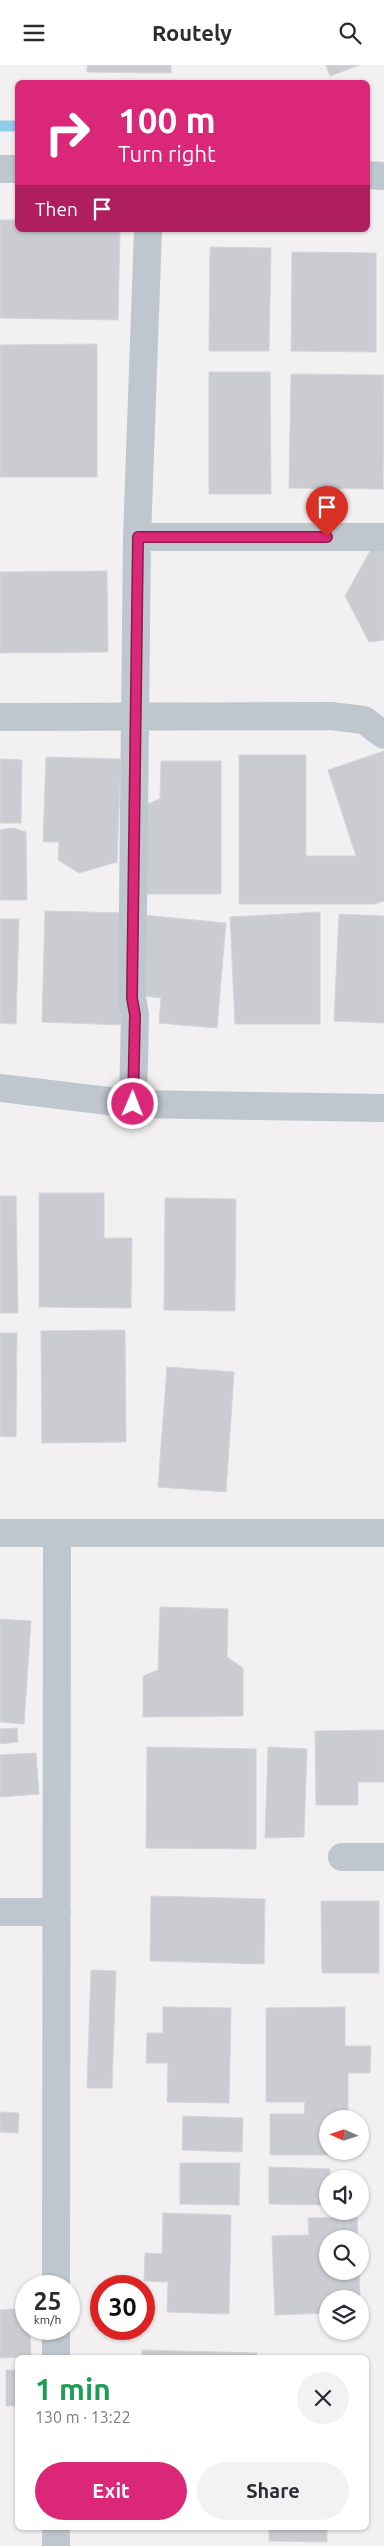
<!DOCTYPE html>
<html lang="en">
<head>
<meta charset="utf-8">
<style>
	:root { --surface:#fff; --page:#f2f2f3; --text:#2b2b33; --muted:#7c7c81; --accent:#db2777 }
	body { margin:0; font-family:Ubuntu,sans-serif; background:var(--page); color:var(--text); height:100vh; display:flex; flex-direction:column; font-size:19px; white-space:nowrap }
	* { box-sizing:border-box; margin:0 }
	p { font-size:16px; color:var(--muted) }
	.icon { flex:none; width:28px; height:28px; fill:none; stroke:currentColor; stroke-width:2; stroke-linecap:round; stroke-linejoin:round }
	.map { position:relative; flex:1; overflow:hidden }
	.sheet { position:absolute; left:15px; top:2290px; width:354px; height:175px; display:flex; flex-direction:column; background:var(--surface); border-radius:8px; box-shadow:0 1px 4px #0004 }
	.sheet>* { flex:none }
	.hud { position:absolute; left:15px; top:15px; width:355px; height:152px; border-radius:8px; box-shadow:0 1px 4px #0004; background:#db2777; color:#fff; overflow:hidden }
	.needle { width:32px; rotate:273deg }
	.buttons { position:absolute; left:319px; top:2045px; display:grid; gap:10px }
	.buttons a { display:grid; place-items:center; width:50px; height:50px; border-radius:50%; background:var(--surface); box-shadow:0 1px 4px #0004; font-size:25px }
	.speed { position:absolute; left:15px; top:2210px; display:flex; gap:10px; font-size:25px; font-weight:700; text-align:center }
	.speed>* { display:grid; place-content:center; width:65px; height:65px; border-radius:50%; background:var(--surface); box-shadow:0 1px 4px #0004; line-height:1 }
	.speed small { font-size:12px; font-weight:400 }
	.speed .limit { border:8px solid #d22; background:#fff; color:#111 }
	.pin { position:absolute; display:grid; place-items:center; width:42px; height:42px; color:#fff; margin:-51px -21px; border-radius:50% 50% 50% 0; rotate:-45deg; box-shadow:0 0 5px #0007 }
	.pin .icon { rotate:45deg }
	.me { position:absolute; width:55px; margin:-28px; rotate:1deg; stroke-linejoin:round; filter:drop-shadow(0 0 4px #0008) }
	.turn { display:flex; align-items:center; gap:18px; height:105px; padding:0 20px; font-size:22px }
	.turn .icon { width:65px; height:65px; stroke-width:2.5 }
	.turn b { display:block; font-size:35px; line-height:42px }
	.then { display:flex; align-items:center; height:48px; padding:0 20px; background:#0003; gap:10px; font-size:19px }
	.round { display:grid; place-items:center; flex:none; width:52px; height:52px; border-radius:26px; background:var(--page) }
	.summary { display:flex; align-items:center; justify-content:space-between; height:85px; padding:0 20px }
	h1 { font-size:30px; font-weight:700; line-height:38px; color:#1e9e55 }
	.cta { display:flex; gap:10px; margin-top:auto; padding:10px 20px }
	.cta a { flex:1; height:58px; border-radius:30px; background:var(--accent); color:#fff; font-size:20px; font-weight:700; line-height:58px; text-align:center }
	.cta a+a { background:var(--page); color:var(--text) }
	header { display:flex; justify-content:space-between; align-items:center; height:65px; padding:0 20px; background:var(--surface); font-size:22px; font-weight:700 }
	.map>svg:first-child { display:block }
	.lines { fill:none; stroke-linecap:round; stroke-linejoin:round }
	.stream { stroke:#8fcdea; stroke-width:11 }
	.building { fill:#caccd2; stroke:#d4d5db }
	.minor { stroke:#bec6ce; stroke-width:28 }
	.tertiary { stroke:#bec6ce; stroke-width:28 }
	.route-casing { stroke:#8e194d; stroke-width:12 }
	.route { stroke:#db2777; stroke-width:9 }
</style>
</head>
<body>
<header><svg class="icon" aria-label="menu" viewBox="0 0 24 24"><path d="M4 6h16M4 12h16M4 18h16"/></svg>Routely<svg class="icon" aria-label="search" viewBox="0 0 24 24"><circle cx="10" cy="10" r="6"/><path d="M15 15l6 6"/></svg></header>
<div class="map">
<svg width="384" height="2481" viewBox="0 0 384 2481">
	<rect width="100%" height="100%" fill="#f2f0f0"/>
	<g class="lines">
		<path class="stream" d="M0,61h18"/>
	</g>
	<path class="building" d="M87,0h84v8l-84,-1z
		M326,0h34l-30,11z
		M0,155h18v10h102l-2,90 -118,-2z
		M210,182l61,1 -2,103h-60z
		M292,187l84,1v99l-85,-1z
		M97,279v133h-97v-132z
		M209,307h61l1,122h-62z
		M291,309l93,1 -1,114 -94,-1z
		M384,480v95l-15,2 -24,-46 28,-50z
		M107,506l1,81 -108,1v-81z
		M384,686v150l-10,3h-135v-149h67v101h50l-28,-86z
		M46,692l75,2 -4,103 -38,11 -21,-13 1,-18h-16z
		M0,694l22,1 -1,63h-21z
		M161,696h60v133h-76v-89l15,-6z
		M14,763l12,4 1,68h-27v-70z
		M45,846l82,2 -4,112 -81,-3z
		M320,847v112h-85l-5,-107z
		M339,849l45,2v107l-50,-2z
		M143,850l83,8 -9,105 -58,-5 2,-25 -26,-3z
		M0,854h19l-3,105 -16,-1z
		M39,1128h65v45h28l-1,70 -92,-1z
		M0,1131h16l2,117h-18z
		M165,1133l71,1 -1,112 -71,-1z
		M125,1265l1,112 -84,1 -1,-112z
		M0,1268h17l-1,104 -16,-1z
		M167,1302l67,5 -8,120 -68,-5z
		M160,1542l68,2 -1,48 16,11v48l-100,1v-41l15,-6z
		M0,1554l31,2 -7,103 -24,-2z
		M17,1663l1,14 -18,2v-15z
		M384,1665v52h-26v23h-42l-1,-74z
		M147,1682l109,2v100l-110,-1z
		M268,1682l39,2 -3,88 -39,1z
		M36,1688l3,41 -39,3v-42z
		M151,1831l114,3 -1,65 -114,-3z
		M321,1836h58v72h-57z
		M91,1905l25,1 -4,117h-25z
		M163,1942l68,1 -2,95 -62,-1 1,-39h-22l1,-30h16z
		M345,1942v39h26l-1,27h-22v46h-20v32h20v4h-78v-41h34l1,-12h-39v-94z
		M0,2047l19,1 -1,20 -18,-1z
		M183,2051l60,2 -1,34 -60,-2z
		M180,2098h60l-1,42 -59,-1z
		M269,2102l61,2v10h-2v26l-59,-1z
		M163,2148l68,2 -2,99 -62,-2 1,-30 -24,-1 1,-28 17,1z
		M357,2152l1,22h-30v32h31l1,28h-32v14l-53,2 -3,-79 37,-1 -1,-17z
		M26,2243v21h4l1,28 -31,1v-48z
		M142,2285l115,3v4h-115z
		M6,2305h12v36h-12z
		M269,2462h58v15l-58,-1z"/>
	<g class="lines">
		<path class="minor" d="M137,472h247
			M0,652l331,-1 33,4 20,15
			M0,1023l133,16 251,4
			M133,1039l2,-89 -3,-17 5,-461 11,-307
			M0,1468h384
			M342,1792h42
			M0,1847h57
			M56,2221l1,-752
			M56,2292v-28
			M56,2481v-19"/>
		<path class="tertiary" d="M0,104h18
			M368,110l16,1"/>
	</g>
	<g class="lines">
		<defs>
			<path id="route" d="M133,1039l2,-89 -3,-17 6,-461h189"/>
		</defs>
		<use href="#route" class="route-casing"/>
		<use href="#route" class="route"/>
	</g>
</svg>
<div class="buttons">
<a><svg class="needle" viewBox="-14 -14 28 28"><path d="M0-13l5 13h-10z" fill="#e53935"/><path d="M0 13l5-13h-10z" fill="#7c7c81"/></svg></a>
<a><svg class="icon" aria-label="sound" viewBox="0 0 24 24"><path d="M4 9h4l5-4v14l-5-4H4zM17 9q2 3 0 6"/></svg></a>
<a><svg class="icon" aria-label="search" viewBox="0 0 24 24"><circle cx="10" cy="10" r="6"/><path d="M15 15l6 6"/></svg></a>
<a><svg class="icon" aria-label="layers" viewBox="0 0 24 24"><path d="M12 4l9 5-9 5-9-5zM3 14l9 5 9-5"/></svg></a>
</div>
<div class="speed"><div>25<small>km/h</small></div><div class="limit">30</div></div>
<div class="pin" style="left:327px;top:472px;background:#d93025"><svg class="icon" aria-label="arrive" viewBox="0 0 24 24"><path d="M6 21V4h12l-3 4 3 4H6"/></svg></div>
<svg class="me" style="left:133px;top:1039px" viewBox="-20 -20 40 40"><circle r="17" fill="#db2777" stroke="#fff" stroke-width="3"/><path d="M0-11L8 9 0 5-8 9z" fill="#fff"/></svg>
<div class="hud">
<div class="turn"><svg class="icon" aria-label="right" viewBox="0 0 24 24"><path d="M7 20v-9h11M14 6l5 5-5 5"/></svg><div><b>100 m</b>Turn right</div></div>
<div class="then">Then<svg class="icon" aria-label="arrive" viewBox="0 0 24 24"><path d="M6 21V4h12l-3 4 3 4H6"/></svg></div>
</div>
<section class="sheet">
<div class="summary"><div><h1>1 min</h1><p>130 m · 13:22</p></div><a class="round"><svg class="icon" aria-label="close" viewBox="0 0 24 24"><path d="M6 6l12 12M18 6L6 18"/></svg></a></div>
<div class="cta"><a>Exit</a><a>Share</a></div>
</section>
</div>
</body>
</html>
